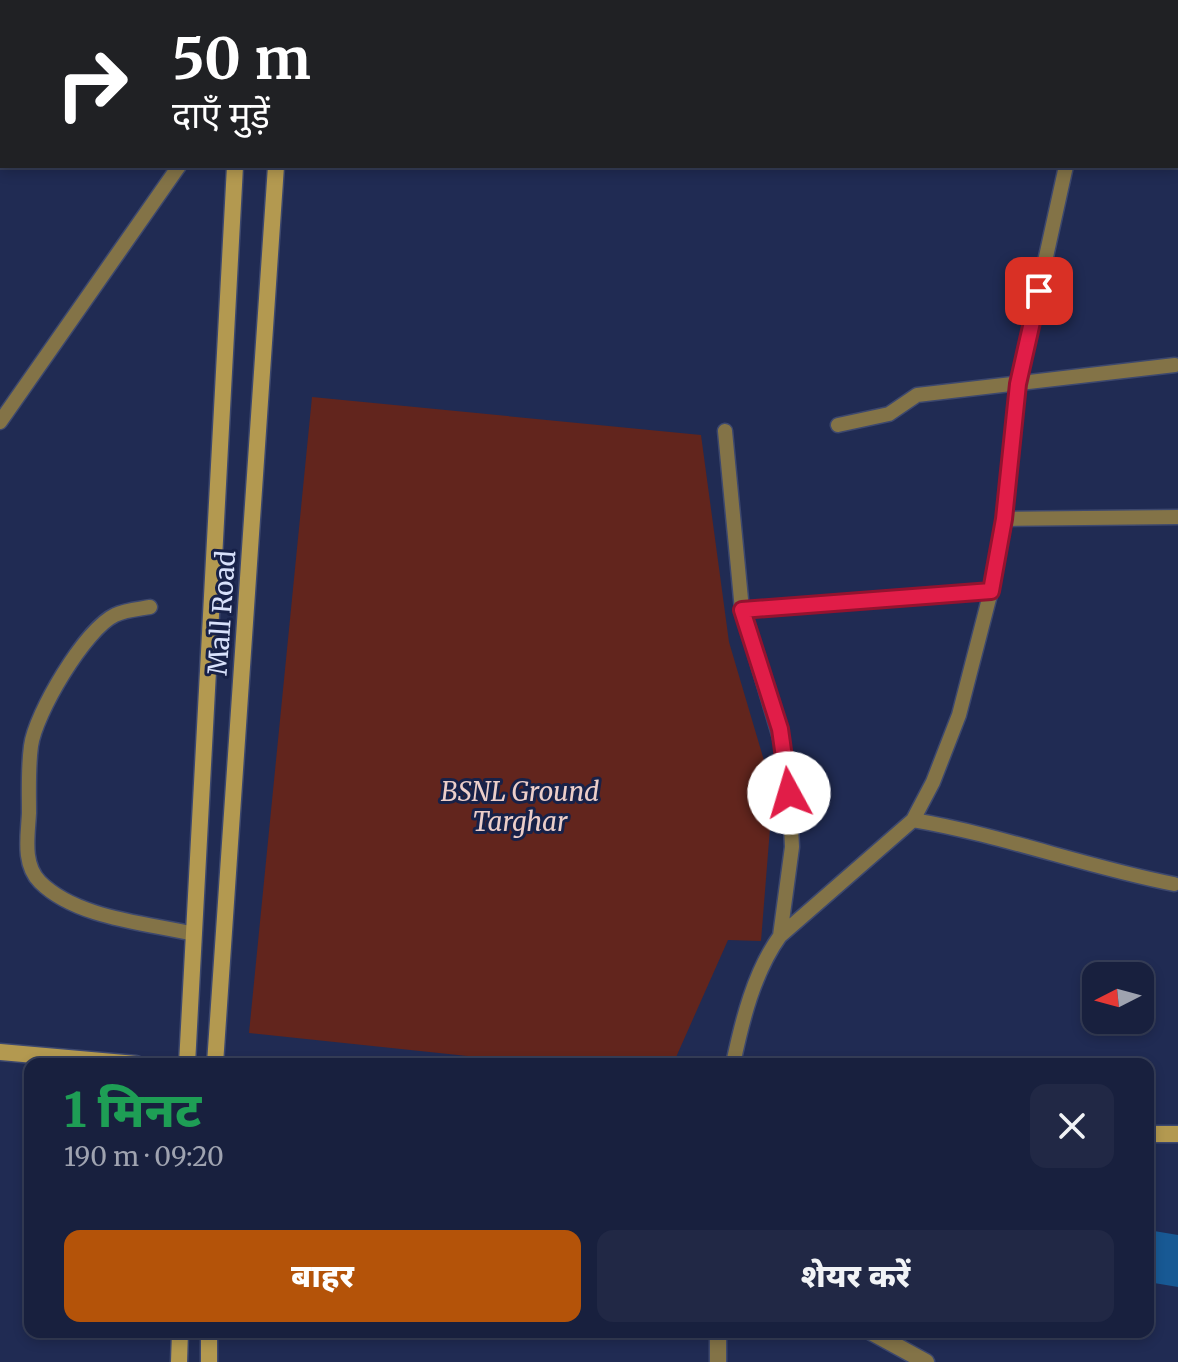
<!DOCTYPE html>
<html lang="hi">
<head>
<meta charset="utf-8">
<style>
	:root { --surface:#18203e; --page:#212845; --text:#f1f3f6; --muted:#9fa3b0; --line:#363e58; --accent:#b45309 }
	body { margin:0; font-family:Merriweather,"Noto Sans Devanagari",serif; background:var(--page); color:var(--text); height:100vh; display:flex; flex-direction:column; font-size:30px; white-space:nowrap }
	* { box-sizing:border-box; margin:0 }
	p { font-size:26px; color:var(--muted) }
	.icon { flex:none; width:44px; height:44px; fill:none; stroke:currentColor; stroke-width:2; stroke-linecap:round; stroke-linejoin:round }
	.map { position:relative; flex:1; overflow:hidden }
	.drawer { position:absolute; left:24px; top:1058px; width:1130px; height:280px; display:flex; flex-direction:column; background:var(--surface); border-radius:16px; box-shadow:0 4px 12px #0003,0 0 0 2px var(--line) }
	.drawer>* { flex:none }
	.hud { position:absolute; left:0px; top:0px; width:1178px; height:168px; box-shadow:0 4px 12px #0003,0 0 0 2px var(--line); background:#202124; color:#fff; overflow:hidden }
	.needle { width:52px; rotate:264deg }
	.fabs { position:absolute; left:1082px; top:962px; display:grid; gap:16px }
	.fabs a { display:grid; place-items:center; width:72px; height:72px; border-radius:16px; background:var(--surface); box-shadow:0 4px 12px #0003,0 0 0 2px var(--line); font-size:40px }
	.pin { position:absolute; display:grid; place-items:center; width:68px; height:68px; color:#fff; margin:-34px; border-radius:16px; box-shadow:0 4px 12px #0006 }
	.me { position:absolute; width:88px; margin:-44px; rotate:354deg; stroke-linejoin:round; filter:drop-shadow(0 0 6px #0008) }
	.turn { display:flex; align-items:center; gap:28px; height:168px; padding:0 40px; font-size:36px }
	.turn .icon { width:104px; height:104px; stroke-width:2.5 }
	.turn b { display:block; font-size:56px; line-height:68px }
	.round { display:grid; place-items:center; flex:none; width:84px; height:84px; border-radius:16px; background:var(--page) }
	.head { display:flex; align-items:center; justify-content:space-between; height:136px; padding:0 40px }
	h1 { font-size:48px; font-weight:800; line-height:60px; color:#1e9e55 }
	.primary-button { display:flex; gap:16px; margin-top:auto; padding:16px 40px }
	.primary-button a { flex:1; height:92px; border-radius:16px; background:var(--accent); color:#fff; font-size:32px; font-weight:800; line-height:92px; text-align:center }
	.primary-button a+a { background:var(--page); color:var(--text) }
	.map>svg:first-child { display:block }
	.green { fill:#62251d }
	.building { fill:#185994 }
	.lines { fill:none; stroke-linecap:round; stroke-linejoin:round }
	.service-casing { stroke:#3d486e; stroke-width:17 }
	.minor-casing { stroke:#3d486e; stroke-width:19 }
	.secondary-casing { stroke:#3d486e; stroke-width:19 }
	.service { stroke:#837347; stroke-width:14 }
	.minor { stroke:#837347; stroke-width:16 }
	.secondary { stroke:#b39950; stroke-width:16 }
	.route-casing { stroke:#92132f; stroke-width:20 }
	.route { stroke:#e11d48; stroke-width:14 }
	.labels { text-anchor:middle; stroke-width:6; stroke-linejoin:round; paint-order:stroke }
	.street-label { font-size:26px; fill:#d8e1fb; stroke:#172148 }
	.park-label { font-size:26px; font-style:italic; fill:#eccec9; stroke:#172148 }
</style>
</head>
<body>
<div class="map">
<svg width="1178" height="1362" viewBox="0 0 1178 1362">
	<rect width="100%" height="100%" fill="#202b53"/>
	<path class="green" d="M312,397l389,38 28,207 44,149 -12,150 -33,-1 -55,124h-129l-295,-31z"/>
	<path class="building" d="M1148,1230l30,5v52l-30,-5z"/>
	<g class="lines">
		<defs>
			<path id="service" d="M856,0l35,2
				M344,2l8,-2
				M1102,2v-2
				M1176,15h2
				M0,158h2
				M0,422l179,-256
				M838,425l51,-11 28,-19 258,-30
				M725,431l17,179 46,155 4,82 -12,89
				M1004,519l174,-2
				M150,607c-11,2 -25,3 -35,8 -30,14 -80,99 -84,131 -3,22 -2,45 -2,67 -1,22 -7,51 11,69 36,36 106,41 154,52
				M742,610l249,-19
				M913,820c89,15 173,47 261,64
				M733,1064c9,-43 21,-92 47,-128l133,-116 20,-38 26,-67 32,-124 13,-66 14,-141 48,-218"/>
			<path id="minor" d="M0,37h2
				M871,1332l55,30
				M718,1362v-30"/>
			<path id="secondary" d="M252,2v-2
				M289,2l1,-2
				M0,1052l136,12
				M187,1064l48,-898
				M215,1064l61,-898
				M1148,1134h30
				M179,1362l1,-30
				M209,1362v-30"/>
		</defs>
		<use href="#service" class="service-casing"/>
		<use href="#minor" class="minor-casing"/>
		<use href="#secondary" class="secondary-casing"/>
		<use href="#service" class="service"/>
		<use href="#minor" class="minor"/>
		<use href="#secondary" class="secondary"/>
	</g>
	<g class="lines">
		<defs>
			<path id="route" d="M789,793l-9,-64 -38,-119 249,-19 13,-72 14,-135 21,-93"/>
		</defs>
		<use href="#route" class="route-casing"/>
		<use href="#route" class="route"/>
	</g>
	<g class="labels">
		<g class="street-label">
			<text transform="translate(222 613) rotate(-86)" y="9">Mall Road</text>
		</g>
		<g class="park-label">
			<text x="520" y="801">BSNL Ground<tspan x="520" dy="30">Targhar</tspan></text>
		</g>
	</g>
</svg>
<div class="fabs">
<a><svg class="needle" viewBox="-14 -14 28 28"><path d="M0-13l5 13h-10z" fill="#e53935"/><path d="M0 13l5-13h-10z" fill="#9fa3b0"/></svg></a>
</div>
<div class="pin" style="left:1039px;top:291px;background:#d93025"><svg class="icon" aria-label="arrive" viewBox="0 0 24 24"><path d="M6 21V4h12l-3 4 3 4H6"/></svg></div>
<svg class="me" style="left:789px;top:793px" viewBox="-20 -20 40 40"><circle r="19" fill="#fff"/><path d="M0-13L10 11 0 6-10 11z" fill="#e11d48"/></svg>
<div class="hud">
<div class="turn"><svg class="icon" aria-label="right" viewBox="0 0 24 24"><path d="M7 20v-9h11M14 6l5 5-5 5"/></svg><div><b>50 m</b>दाएँ मुड़ें</div></div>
</div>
<section class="drawer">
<div class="head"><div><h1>1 मिनट</h1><p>190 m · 09:20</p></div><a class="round"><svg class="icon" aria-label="close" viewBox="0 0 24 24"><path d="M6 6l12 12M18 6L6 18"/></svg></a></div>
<div class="primary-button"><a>बाहर</a><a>शेयर करें</a></div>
</section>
</div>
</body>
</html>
